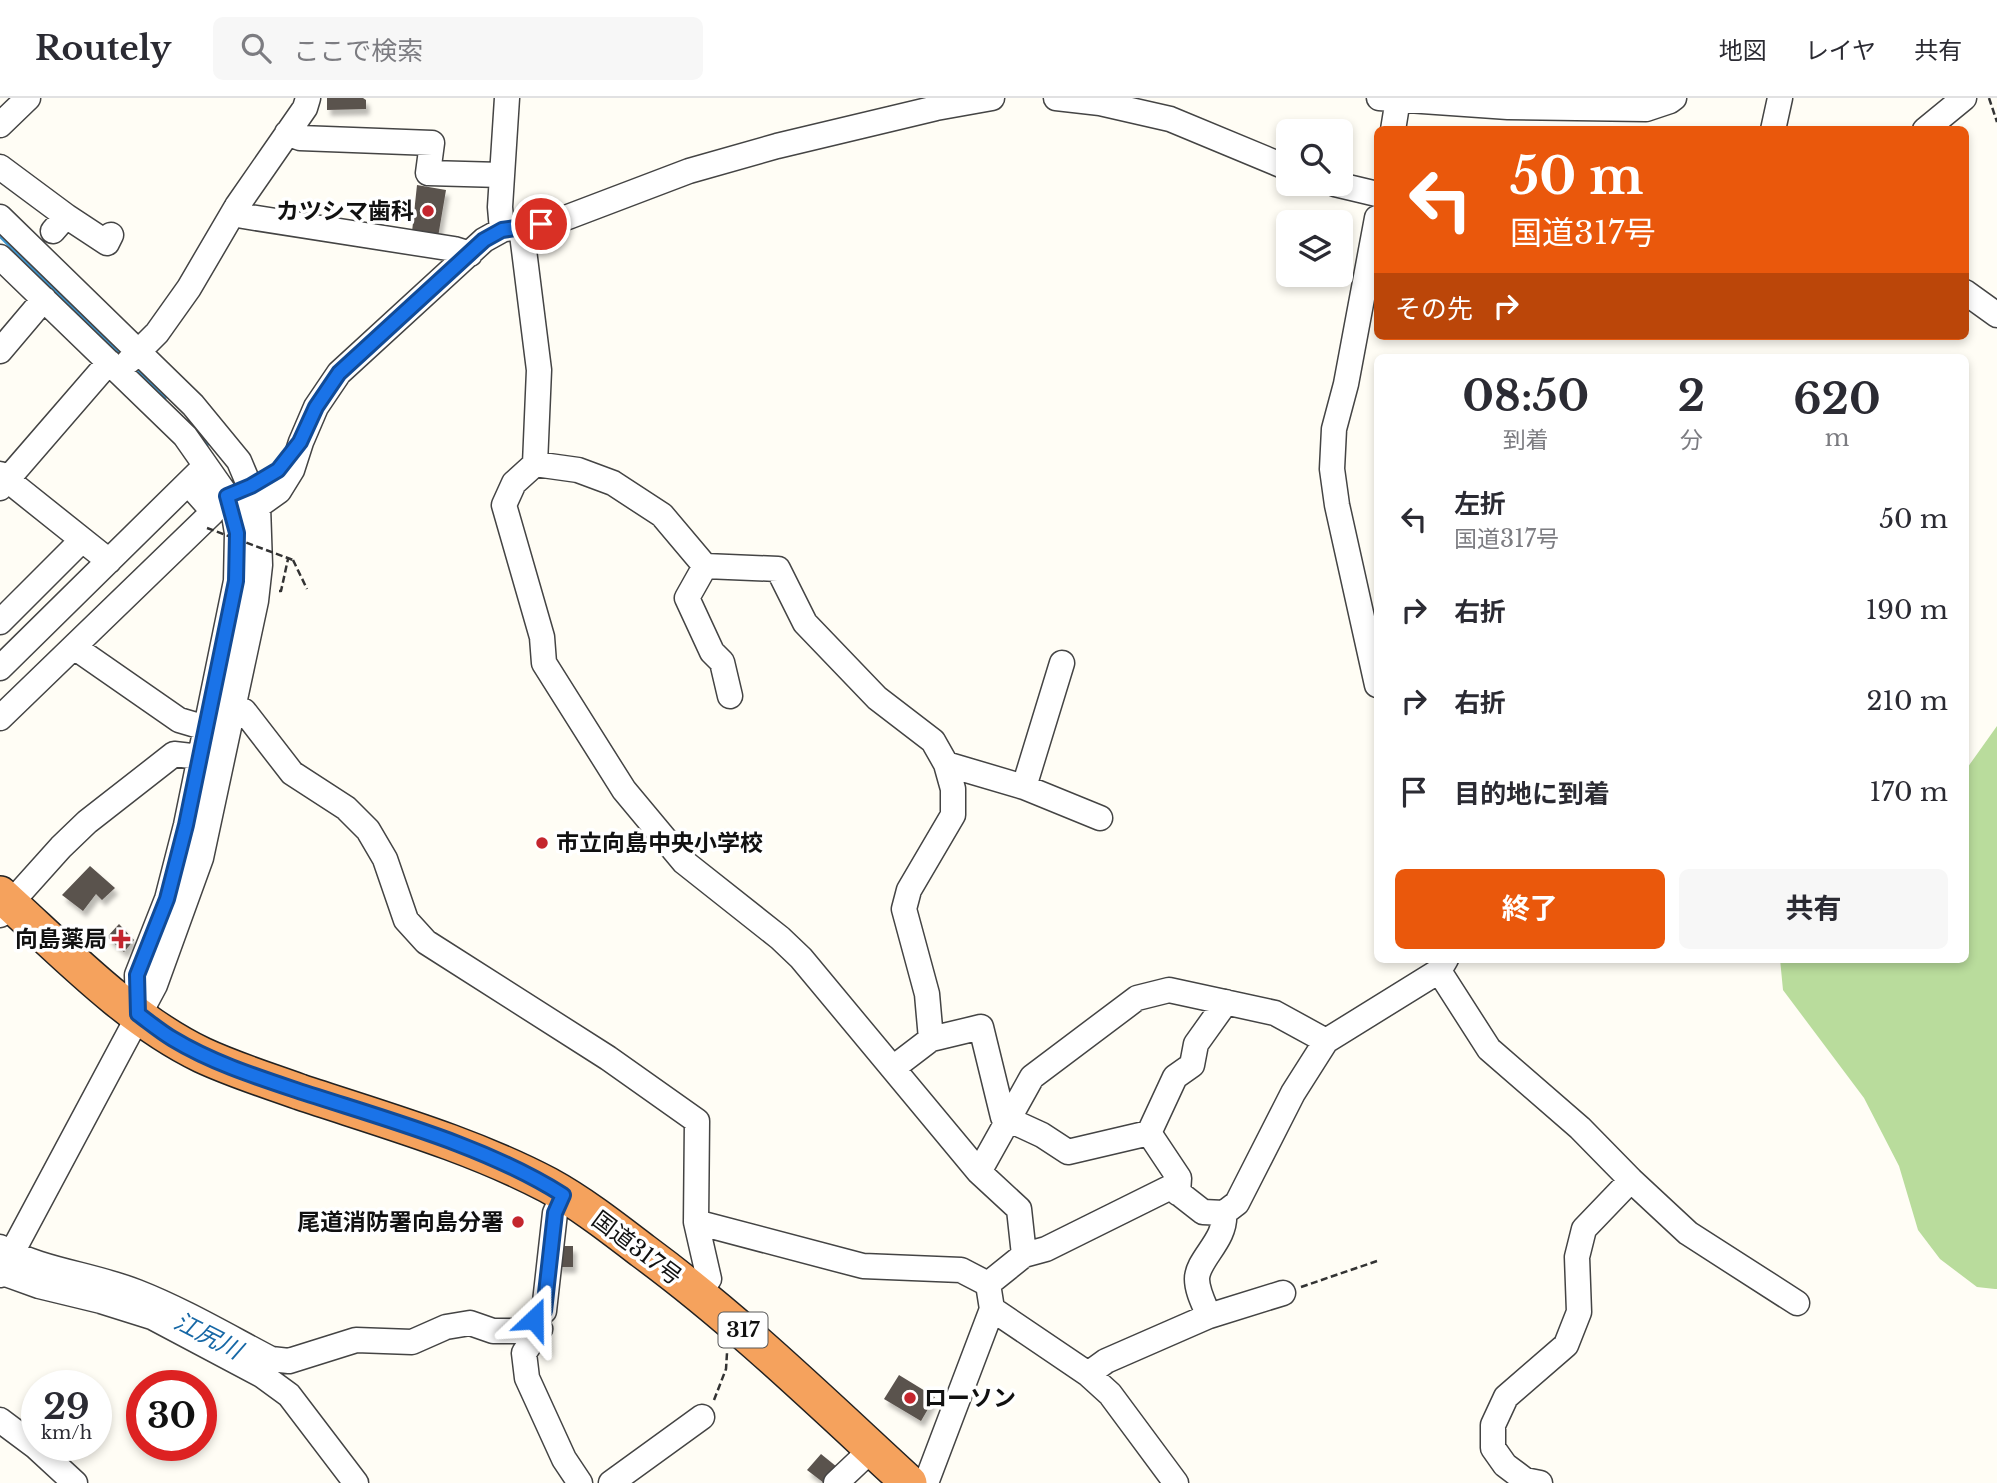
<!DOCTYPE html>
<html lang="ja">
<head>
<meta charset="utf-8">
<style>
	:root { --surface:#fff; --page:#f7f7f7; --text:#2b2b33; --muted:#7c7c81; --line:#e1e1e2; --accent:#ea580c }
	body { margin:0; font-family:"Libre Baskerville","Noto Sans JP",serif; background:var(--page); color:var(--text); height:100vh; display:flex; flex-direction:column; font-size:26px; white-space:nowrap }
	* { box-sizing:border-box; margin:0 }
	p { font-size:23px; color:var(--muted) }
	.icon { flex:none; width:38px; height:38px; fill:none; stroke:currentColor; stroke-width:2; stroke-linecap:round; stroke-linejoin:round }
	.map { position:relative; flex:1; overflow:hidden }
	.drawer { position:absolute; left:1374px; top:256px; width:595px; height:609px; display:flex; flex-direction:column; background:var(--surface); border-radius:10px; box-shadow:0 4px 10px #0003 }
	.drawer>* { flex:none }
	.top-card { position:absolute; left:1374px; top:28px; width:595px; height:214px; border-radius:10px; box-shadow:0 4px 10px #0003; background:#ea580c; color:#fff; overflow:hidden }
	.tools { position:absolute; left:1276px; top:21px; display:grid; gap:14px }
	.tools a { display:grid; place-items:center; width:77px; height:77px; border-radius:10px; background:var(--surface); box-shadow:0 4px 10px #0003; font-size:35px }
	.speed { position:absolute; left:21px; top:1272px; display:flex; gap:14px; font-size:35px; font-weight:700; text-align:center }
	.speed>* { display:grid; place-content:center; width:91px; height:91px; border-radius:50%; background:var(--surface); box-shadow:0 4px 10px #0003; line-height:1 }
	.speed small { font-size:18px; font-weight:400 }
	.speed .limit { border:10px solid #d22; background:#fff; color:#111 }
	.pin { position:absolute; display:grid; place-items:center; width:60px; height:60px; color:#fff; margin:-30px; border:4px solid #fff; border-radius:50%; box-shadow:0 2px 7px #0007 }
	.me { position:absolute; width:77px; margin:-38px; rotate:23deg; stroke-linejoin:round; filter:drop-shadow(0 0 5px #0008) }
	.turn { display:flex; align-items:center; gap:24px; height:147px; padding:0 21px; font-size:32px }
	.turn .icon { width:91px; height:91px; stroke-width:2.5 }
	.turn b { display:block; font-size:49px; line-height:60px }
	.then { display:flex; align-items:center; height:66px; padding:0 21px; background:#0003; gap:14px; font-size:26px }
	.eta { display:flex; justify-content:space-evenly; align-items:center; height:119px; text-align:center }
	.eta b { font-size:42px; font-weight:700; line-height:49px }
	.cta { display:flex; gap:14px; margin-top:auto; padding:14px 21px }
	.cta a { flex:1; height:80px; border-radius:10px; background:var(--accent); color:#fff; font-size:28px; font-weight:700; line-height:80px; text-align:center }
	.cta a+a { background:var(--page); color:var(--text) }
	ul { padding:0; list-style:none }
	li { display:flex; align-items:center; gap:21px; height:91px; padding:0 21px }
	li div { flex:1 }
	li b { display:block; font-size:26px }
	li em { font-style:normal }
	header { display:flex; align-items:center; gap:42px; box-sizing:border-box; height:98px; padding:0 35px; background:var(--surface); border-bottom:2px solid var(--line) }
	header strong { font-size:33px }
	nav { display:flex; gap:38px; margin-inline-start:auto; font-size:24px }
	.search { width:490px; height:63px; background:var(--page); display:flex; align-items:center; gap:18px; box-sizing:border-box; padding:0 24px; border-radius:10px; color:var(--muted); font-size:26px }
	.map>svg:first-child { display:block }
	.forest { fill:#b9dc9c }
	.lines { fill:none; stroke-linecap:round; stroke-linejoin:round }
	.stream { stroke:#3f96cf; stroke-width:5 }
	.building { fill:#5a524d; filter:url(#shadow) }
	.minor-casing { stroke:#444; stroke-width:27 }
	.highway-casing { stroke:#222; stroke-width:38 }
	.path { stroke:#333; stroke-width:2.5; stroke-dasharray:7 3.5; stroke-linecap:butt }
	.minor { stroke:#fff; stroke-width:24 }
	.highway { stroke:#f5a25d; stroke-width:35 }
	.path-bridge { stroke:#333; stroke-width:2.5; stroke-dasharray:7 3.5; stroke-linecap:butt }
	.route-casing { stroke:#114b97; stroke-width:18 }
	.route { stroke:#1a73e8; stroke-width:12 }
	.poi-dot { fill:#c4262e; stroke:#fff; stroke-width:2.5 }
	.labels { text-anchor:middle; stroke-width:7; stroke-linejoin:round; paint-order:stroke }
	.shield { fill:#fff; stroke:#585858; stroke-width:2 }
	.shield-label { font-size:21px; font-weight:bold; fill:#111 }
	.poi-label { font-size:23px; font-weight:bold; fill:#111; stroke:#fff; text-anchor:end }
	.street-label { font-size:23px; fill:#111; stroke:#fff }
	.water-label { font-size:24px; font-style:italic; fill:#1768a6; stroke:#fff }
</style>
</head>
<body>
<header>
<strong>Routely</strong>
<div class="search"><svg class="icon" aria-label="search" viewBox="0 0 24 24"><circle cx="10" cy="10" r="6"/><path d="M15 15l6 6"/></svg>ここで検索</div>
<nav><a>地図</a><a>レイヤ</a><a>共有</a></nav>
</header>
<div class="map">
<svg width="1997" height="1385" viewBox="0 0 1997 1385">
	<defs>
		<filter id="shadow"><feDropShadow dx="3.5" dy="6" stdDeviation="2" flood-color="#0004"/></filter>
	</defs>
	<rect width="100%" height="100%" fill="#fffdf5"/>
	<path class="forest" d="M1997,628v563h-2l-18,-2 -37,-28 -22,-29 -19,-64 -35,-68 -81,-108 -3,-31h185v-188z"/>
	<g class="lines">
		<path class="stream" d="M0,137l124,124
			M131,268l33,32
			M193,330l15,15"/>
	</g>
	<path class="building" d="M327,0h36l3,2v9l-39,1z
		M417,87l29,5 -8,47 -26,-5z
		M90,768l25,22 -13,12 -6,-6 -13,17 -21,-16z
		M119,826l15,16 -10,12 -17,-15z
		M558,1148h15v21h-16z
		M899,1277l36,22 -14,24 -37,-22z
		M821,1356l16,13 -13,16 -17,-13z"/>
	<g class="lines">
		<defs>
			<path id="minor" d="M1056,0l44,5 70,16 118,49
				M1379,0l129,9 138,2 24,-8 4,-3
				M0,27l28,-27
				M1393,32l5,-31
				M1773,32l7,-32
				M1925,32l39,-32
				M287,35l13,5 132,5 -4,30 73,2
				M0,69l66,49
				M1335,86l42,10
				M237,108l6,10 211,33 16,5
				M0,119l193,188 46,56 19,45 2,59 -4,36 -55,257 -46,127 -155,290
				M1377,120l-31,166 -12,45 -2,40 5,36 40,180
				M521,128l18,144 -4,94 -21,19 -10,22 38,132 2,26 80,127 60,72 96,76 21,20 178,214 40,37 5,46
				M506,131l54,-9 129,-49 88,-25 159,-38 56,-10
				M53,133l13,-15 41,27 4,-8
				M0,159l185,179 42,60 7,19 3,18 -1,48 -50,244 -19,74 -30,76 1,38
				M1965,194l32,23
				M0,253l44,-52
				M129,263l28,-28 32,-45 48,-82 68,-98 3,-10
				M535,366l43,6 35,13 49,32 43,51 73,3 27,54 72,75 56,43 13,23 7,25v26l-44,75 -5,19 23,85 4,45
				M0,376l109,87
				M0,390l109,-126
				M243,413l15,-5 21,-15 13,-21 9,-28 15,-35 23,-34 145,-133 18,-10 -2,-23 7,-109
				M705,468l-18,32 25,54 10,10 8,34
				M0,524l82,-82
				M74,549l105,73 27,8
				M0,570l198,-195
				M220,609l24,4 48,62 54,35 22,22 17,29 21,61 20,22 182,116 89,63 -1,101 13,57 -11,15
				M0,620l212,-205 -1,-4 -23,-26
				M946,666l78,23 38,-124
				M1024,689l76,31
				M0,817l61,-68 26,-25 87,-68 26,3
				M1439,873l50,78 91,79 51,52 57,53 109,70
				M893,970l38,-29 50,-12 22,90 39,18 26,17 81,-19 30,45 -1,15
				M1149,1035l26,-56 17,-12 4,-21 30,-42
				M979,1074l53,-95 105,-79 32,-8 106,23 51,28
				M696,1124l167,44 98,4 27,14 4,25 -66,174
				M0,1149c43,24 92,27 137,45 46,18 90,44 134,67l18,2 67,-21 56,2 34,-15 24,-4 23,8h25l26,-20 11,-98 8,-18
				M0,1174l39,14 62,15 51,16 111,59 26,19 67,88
				M988,1186l36,-29 22,-6 125,-62 32,25 21,1 13,-10 56,-110 33,-52 113,-70 7,-12
				M992,1211l96,65 22,20 66,89
				M1209,1218c-5,-12 -12,-25 -12,-37 0,-20 30,-39 27,-66
				M534,1221l6,10 -16,24 3,25 37,81 16,24
				M1088,1276l18,-13 103,-45 74,-23
				M0,1322l36,27 39,36
				M611,1385l91,-66
				M836,1385l36,-34
				M1540,1385l-15,-3 -20,-15 -12,-17v-23l13,-28 60,-52 13,-33 -2,-55 7,-28 47,-49"/>
			<path id="highway" d="M0,796c62,56 127,125 202,161 32,15 65,25 98,37 84,28 170,52 248,93 33,18 65,43 95,66 95,70 179,152 266,232"/>
		</defs>
		<use href="#minor" class="minor-casing"/>
		<use href="#highway" class="highway-casing"/>
		<path class="path" d="M1989,0l8,24
			M293,462l14,29
			M279,493h2l7,-32
			M1301,1189l76,-26
			M714,1302l12,-31 1,-16"/>
		<use href="#minor" class="minor"/>
		<use href="#highway" class="highway"/>
		<path class="path-bridge" d="M207,430l86,32"/>
	</g>
	<g class="lines">
		<defs>
			<path id="route" d="M534,1221l10,-8 11,-98 8,-18c-79,-50 -179,-76 -267,-105 -42,-14 -85,-28 -123,-51 -12,-7 -24,-17 -35,-25l-1,-39 30,-76 19,-74 50,-244 1,-48 -10,-37 24,-10 27,-16 22,-28 16,-35 23,-34 145,-133 18,-10 39,-6"/>
		</defs>
		<use href="#route" class="route-casing"/>
		<use href="#route" class="route"/>
	</g>
	<g class="poi-dot">
		<circle cx="428" cy="113" r="7"/>
		<circle cx="542" cy="745" r="7"/>
		<path d="M117.5 830.5h7v7h7v7h-7v7h-7v-7h-7v-7h7z"/>
		<circle cx="518" cy="1124" r="7"/>
		<circle cx="910" cy="1300" r="7"/>
	</g>
	<g class="labels">
		<rect class="shield" x="718.5" y="1214.5" width="49" height="35" rx="5"/>
		<g class="shield-label">
			<text x="743" y="1239">317</text>
		</g>
		<g class="poi-label">
			<text x="414" y="121">カツシマ歯科</text>
			<text x="556" y="753" text-anchor="start">市立向島中央小学校</text>
			<text x="107" y="849">向島薬局</text>
			<text x="504" y="1132">尾道消防署向島分署</text>
			<text x="924" y="1308" text-anchor="start">ローソン</text>
		</g>
		<g class="street-label">
			<text transform="translate(637 1150) rotate(37)" y="8">国道317号</text>
		</g>
		<g class="water-label">
			<text transform="translate(208 1238) rotate(27)" y="8">江尻川</text>
		</g>
	</g>
</svg>
<div class="tools">
<a><svg class="icon" aria-label="search" viewBox="0 0 24 24"><circle cx="10" cy="10" r="6"/><path d="M15 15l6 6"/></svg></a>
<a><svg class="icon" aria-label="layers" viewBox="0 0 24 24"><path d="M12 4l9 5-9 5-9-5zM3 14l9 5 9-5"/></svg></a>
</div>
<div class="speed"><div>29<small>km/h</small></div><div class="limit">30</div></div>
<div class="pin" style="left:541px;top:126px;background:#d93025"><svg class="icon" aria-label="arrive" viewBox="0 0 24 24"><path d="M6 21V4h12l-3 4 3 4H6"/></svg></div>
<svg class="me" style="left:534px;top:1221px" viewBox="-20 -20 40 40"><path d="M0-17L14 15 0 8-14 15z" fill="#1a73e8" stroke="#fff" stroke-width="4"/></svg>
<div class="top-card">
<div class="turn"><svg class="icon" aria-label="left" viewBox="0 0 24 24"><path d="M17 20v-9H6M10 6l-5 5 5 5"/></svg><div><b>50 m</b>国道317号</div></div>
<div class="then">その先<svg class="icon" aria-label="right" viewBox="0 0 24 24"><path d="M7 20v-9h11M14 6l5 5-5 5"/></svg></div>
</div>
<section class="drawer">
<div class="eta">
<div><b>08:50</b><p>到着</p></div>
<div><b>2</b><p>分</p></div>
<div><b>620</b><p>m</p></div>
</div>
<ul>
<li><svg class="icon" aria-label="left" viewBox="0 0 24 24"><path d="M17 20v-9H6M10 6l-5 5 5 5"/></svg><div><b>左折</b><p>国道317号</p></div><em>50 m</em></li>
<li><svg class="icon" aria-label="right" viewBox="0 0 24 24"><path d="M7 20v-9h11M14 6l5 5-5 5"/></svg><div><b>右折</b></div><em>190 m</em></li>
<li><svg class="icon" aria-label="right" viewBox="0 0 24 24"><path d="M7 20v-9h11M14 6l5 5-5 5"/></svg><div><b>右折</b></div><em>210 m</em></li>
<li><svg class="icon" aria-label="arrive" viewBox="0 0 24 24"><path d="M6 21V4h12l-3 4 3 4H6"/></svg><div><b>目的地に到着</b></div><em>170 m</em></li>
</ul>
<div class="cta"><a>終了</a><a>共有</a></div>
</section>
</div>
</body>
</html>
